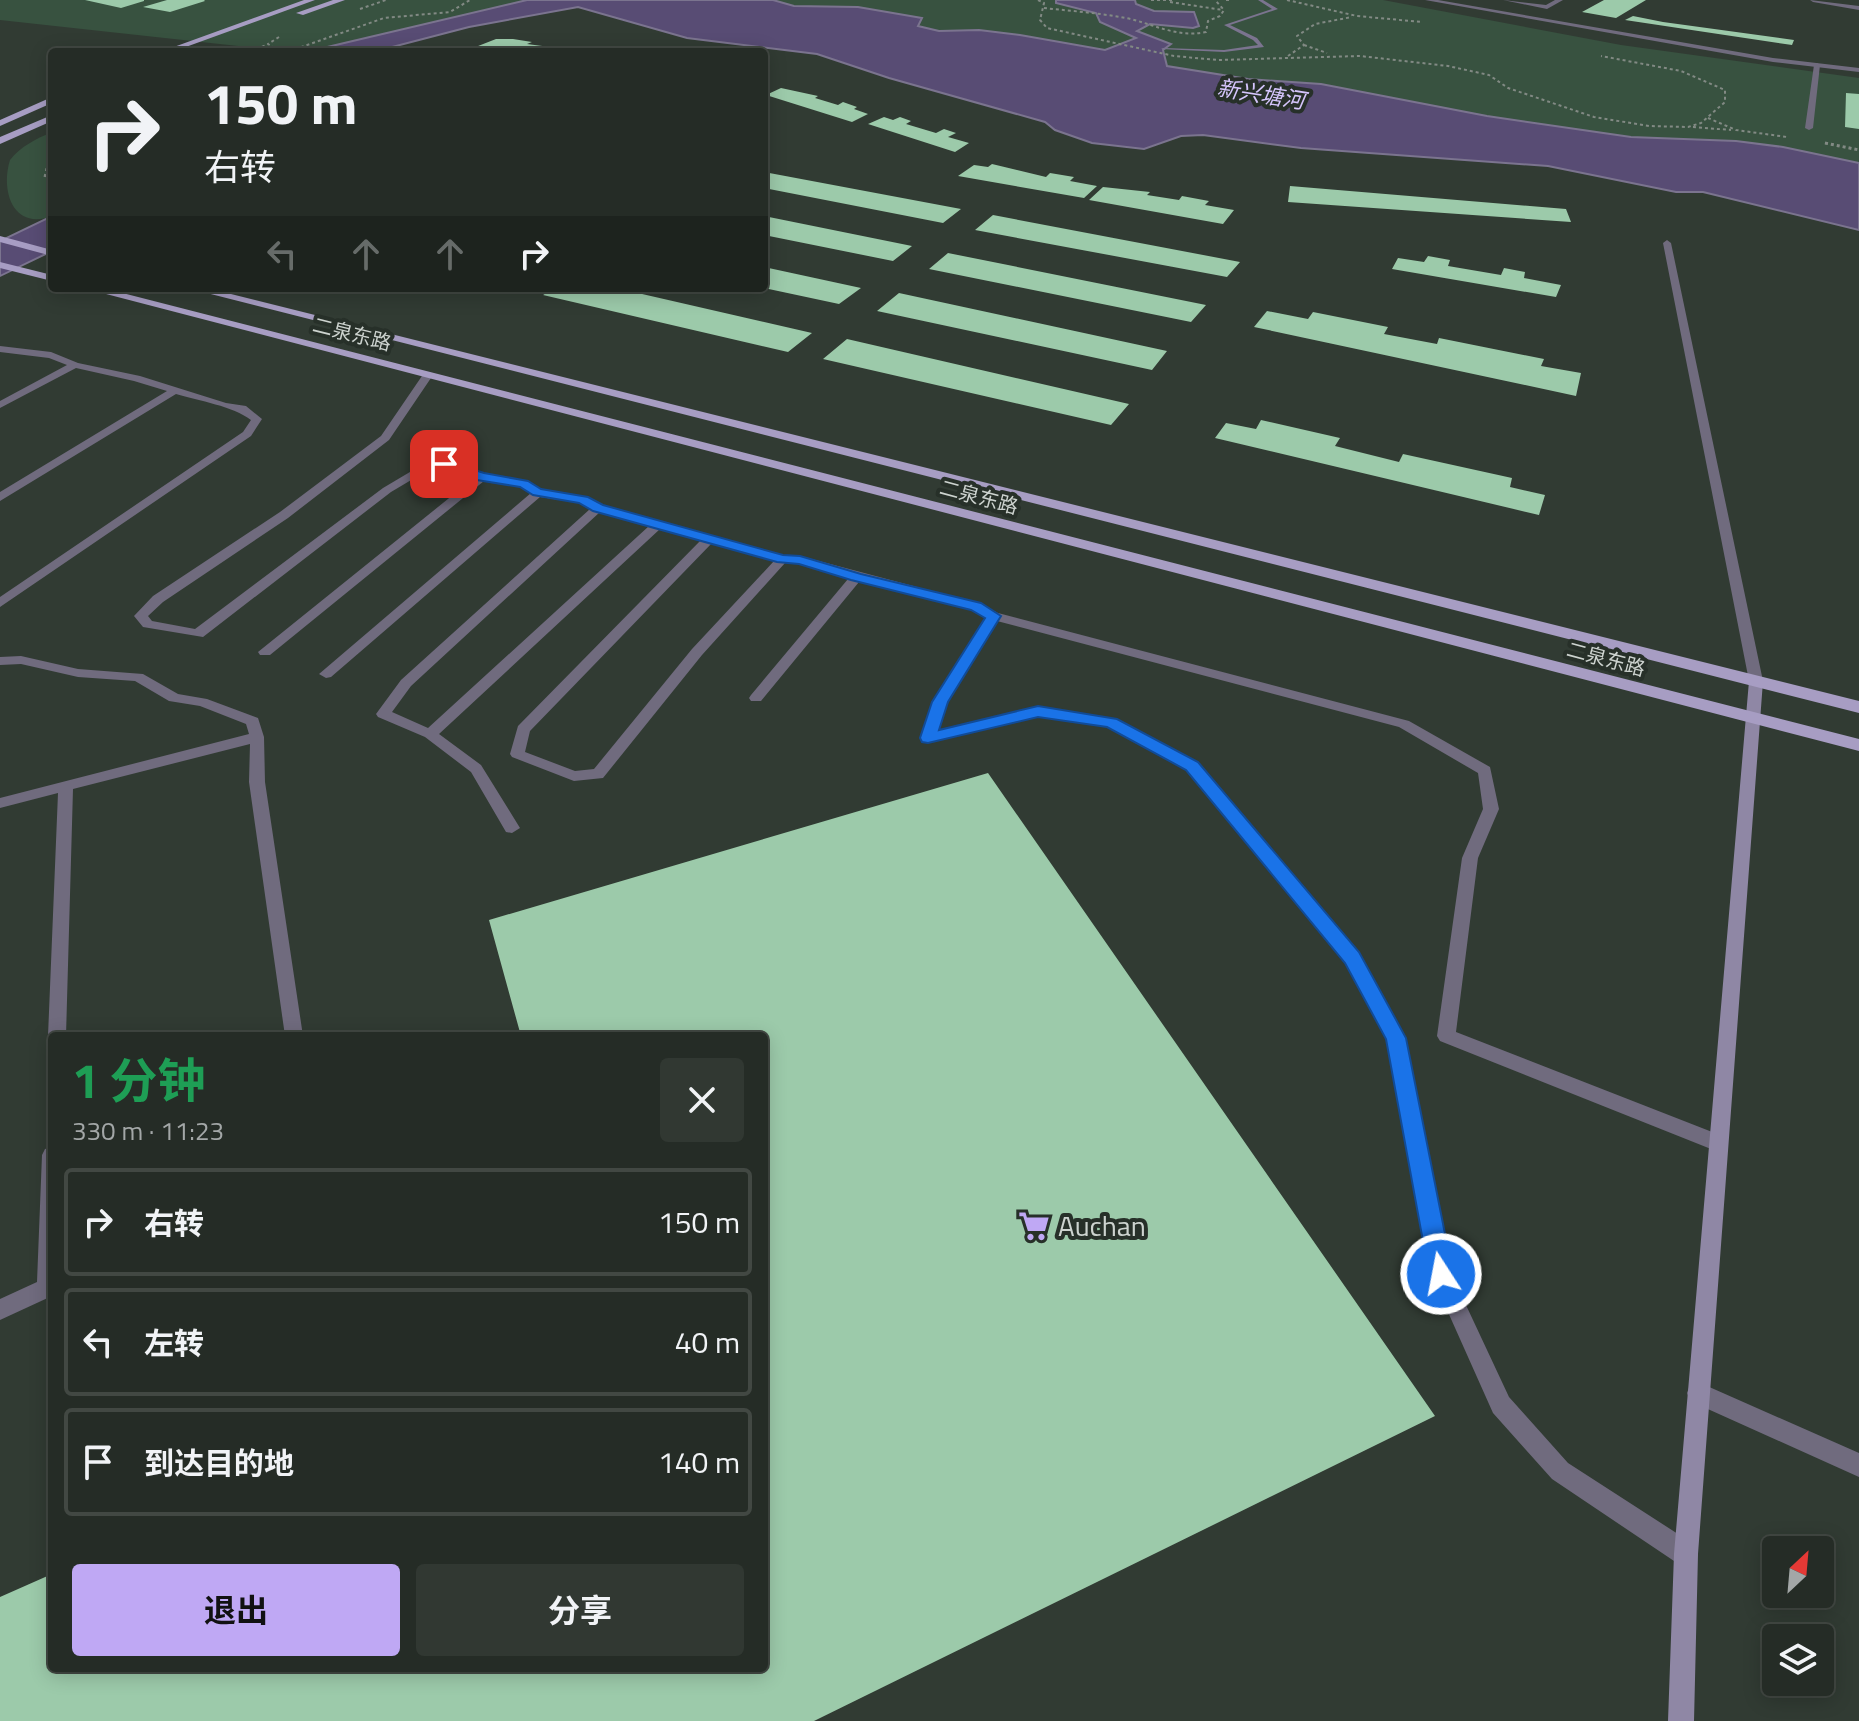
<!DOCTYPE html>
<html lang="zh">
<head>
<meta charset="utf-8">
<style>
	:root { --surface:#252c26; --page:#313832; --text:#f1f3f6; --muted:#a3a7a7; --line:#424843; --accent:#bfa8f4 }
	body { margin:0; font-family:"Titillium Web","Noto Sans SC",sans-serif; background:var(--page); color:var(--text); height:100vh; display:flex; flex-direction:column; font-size:30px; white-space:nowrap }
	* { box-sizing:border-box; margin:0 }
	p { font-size:26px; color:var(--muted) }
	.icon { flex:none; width:44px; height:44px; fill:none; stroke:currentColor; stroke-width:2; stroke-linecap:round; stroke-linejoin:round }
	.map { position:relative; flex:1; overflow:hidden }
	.sheet { position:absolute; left:48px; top:1032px; width:720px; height:640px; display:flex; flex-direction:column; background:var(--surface); border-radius:8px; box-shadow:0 4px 20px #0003,0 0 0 2px var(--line) }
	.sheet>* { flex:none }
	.top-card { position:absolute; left:48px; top:48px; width:720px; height:244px; border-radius:8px; box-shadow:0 4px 20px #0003,0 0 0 2px var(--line); background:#252c26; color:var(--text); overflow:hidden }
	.needle { width:52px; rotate:26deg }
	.fabs { position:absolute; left:1762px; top:1536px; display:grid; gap:16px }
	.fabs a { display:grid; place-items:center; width:72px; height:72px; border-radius:8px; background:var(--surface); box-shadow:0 4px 20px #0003,0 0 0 2px var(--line); font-size:40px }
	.pin { position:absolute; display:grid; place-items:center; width:68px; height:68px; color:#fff; margin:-34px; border-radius:16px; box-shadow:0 4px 12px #0006 }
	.me { position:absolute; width:88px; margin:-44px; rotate:349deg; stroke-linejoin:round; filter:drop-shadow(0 0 6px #0008) }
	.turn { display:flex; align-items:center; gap:28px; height:168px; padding:0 24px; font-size:36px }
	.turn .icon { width:104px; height:104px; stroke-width:2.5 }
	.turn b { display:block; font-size:56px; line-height:68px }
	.lanes { display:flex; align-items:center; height:76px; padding:0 24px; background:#0003; justify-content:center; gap:40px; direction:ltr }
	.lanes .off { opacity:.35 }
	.round { display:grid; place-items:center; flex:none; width:84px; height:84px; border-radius:8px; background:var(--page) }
	.head { display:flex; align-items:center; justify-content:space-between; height:136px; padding:0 24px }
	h1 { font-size:48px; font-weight:700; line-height:60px; color:#1e9e55 }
	.button { display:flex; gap:16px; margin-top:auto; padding:16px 24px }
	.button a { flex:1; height:92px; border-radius:8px; background:var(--accent); color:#111; font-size:32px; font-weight:700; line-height:92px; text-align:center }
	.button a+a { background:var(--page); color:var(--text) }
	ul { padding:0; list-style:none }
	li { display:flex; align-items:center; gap:24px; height:108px; margin:0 16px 12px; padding:0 8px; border:4px solid var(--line); border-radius:8px }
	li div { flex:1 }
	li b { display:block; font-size:30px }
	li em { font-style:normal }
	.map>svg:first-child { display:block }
	.green { fill:#385240 }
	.water { fill:#584c74; stroke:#7b748f; stroke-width:2 }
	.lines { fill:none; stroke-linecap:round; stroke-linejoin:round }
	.stream { fill:#7b748f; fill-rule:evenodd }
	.building { fill:#9ccaaa }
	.path-far1 { stroke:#828a84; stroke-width:2; stroke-dasharray:3 3; stroke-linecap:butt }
	.path { stroke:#828a84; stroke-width:3; stroke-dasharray:3 3; stroke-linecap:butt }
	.lane { fill:#706b7e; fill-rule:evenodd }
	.street { fill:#706b7e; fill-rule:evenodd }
	.secondary { fill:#8f87a5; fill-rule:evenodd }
	.primary { fill:#a79dc3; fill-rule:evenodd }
	.route { fill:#1a73e8; stroke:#114b97; stroke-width:2 }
	.labels { text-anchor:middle; stroke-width:8; stroke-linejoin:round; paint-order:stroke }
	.far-street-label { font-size:20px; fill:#cdd3cf; stroke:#273029 }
	.far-water-label { font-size:22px; font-style:italic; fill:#d5c5fc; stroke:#273029 }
	.near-poi-label { font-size:28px; fill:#cdd3cf; stroke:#273029; text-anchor:start }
</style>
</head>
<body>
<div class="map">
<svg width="1859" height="1721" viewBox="0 0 1859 1721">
	<rect width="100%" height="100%" fill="#313b33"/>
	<path class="green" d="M0,0h527l-221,52h-79l11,-6 -238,-26z
		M773,0h610l238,45 238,33v85l-76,-16 -47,-6 -105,-4 -144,-21 -166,-32 -73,-5 -320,-50 -70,-22 -64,-1z
		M52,132v84c-38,15 -52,-24 -42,-56 11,-14 26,-21 42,-28z"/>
	<path class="water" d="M527,0h246l21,6 64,1 64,11 -4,8 21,5 40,-1 41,5 85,15 31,-12 -36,-16 -4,-9 -40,-10v-3h79l1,4 18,7 40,1 5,14 -6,2 -43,-4 -13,7 34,13 -8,6 4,16 81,13 73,5 166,32 144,21 105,4 47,6 76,16v67l-156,-38h-27l-128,-26 -247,-18 -98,-13 -22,1 -37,13 -52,-6 -37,-13 -10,-8 -156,-44 -72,-24 -130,-16 -109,-31 -109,20 -96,25h-67z
		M52,216v35l-52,25v-35z"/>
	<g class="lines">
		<path class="stream" d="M1258,0h5l15,9 -48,16 27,13 7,9 -40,5 -63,-3 2,-1 61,2 34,-5 -5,-5 -29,-15 48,-16z"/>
	</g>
	<path class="building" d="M85,0h59v1l-23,7z
		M167,0h37l1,1 -35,11 -27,-5z
		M1604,0h42l-30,18 -34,-6z
		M1633,16l30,6 131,18 -2,5 -167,-25z
		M496,39h17l19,3 -5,2 61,8h-89l-26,-4z
		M781,88l37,8 -3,2 23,7 5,-3 14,5 -3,2 14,5 -16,8 -86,-27z
		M1846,93l13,1v35l-14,-2z
		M884,117l9,3 7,-3 11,4 -5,3 30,9 8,-4 12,4 -8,4 21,6 -14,9 -87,-28z
		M992,164l54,13 4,-4 24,4 -4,4 27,5 -13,12 -126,-22 16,-11 14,2z
		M764,172l197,37 -18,14 -179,-35z
		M1290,186l276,23 5,13 -283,-20z
		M1103,187l47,5 -3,3 32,5 3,-4 27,5 -4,4 29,5 -11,14 -134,-24z
		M993,215l247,47 -13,15 -252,-47z
		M764,216l148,30 -19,15 -129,-26z
		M948,253l258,52 -15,17 -262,-53z
		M1428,256l22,4 -2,6 53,9 3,-7 21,4 -1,6 37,7 -5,12 -164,-28 6,-11 26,4z
		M764,267l97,21 -22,16 -75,-16z
		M555,288h61l196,45 -24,19 -245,-57z
		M899,293l268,58 -15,19 -275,-59z
		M1267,311l41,8 5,-7 75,15 -4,7 53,10 2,-6 105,21 -3,7 40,7 -5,23 -322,-69z
		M847,339l282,65 -18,21 -288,-66z
		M1261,420l79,18 -5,8 64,16 4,-8 109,24 -2,9 35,8 -6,20 -324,-77 11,-15 30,6z
		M988,773l447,643 -621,305h-814v-124l52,-23v94h712v-632h-243l-32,-116z"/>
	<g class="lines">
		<path class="path-far1" d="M1038,0l6,3 -4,17 7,8 127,28 44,4 142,-4 88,10 41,9 19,13 86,29 55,9 39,1 13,-4 24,-21v-12l-44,-19 -80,-15
			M1151,0h23
			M1226,0h4
			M1287,0l70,16 65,6
			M1170,2l53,8
			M1044,8c27,3 55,5 82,10 28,6 50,20 80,14l2,-11 12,-5 4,-6 -9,-10
			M360,9l26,-9
			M279,37l-11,7 10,6h15l91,-32 66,-6 20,-12
			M1304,45l23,8
			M251,52l17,-8
			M1288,56l16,-11 -7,-9 18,-12 37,-7
			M1708,118l28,12 51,7
			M1693,127l38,3
			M1825,143l5,1"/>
		<path class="path" d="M1825,143l34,7
			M45,177l7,-30"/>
		<path class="lane" d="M1503,0l43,5 9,-5h8l-16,9z
			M1810,0l49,6v4l-46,-8z
			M1817,63l3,2 -7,63 -4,2 -4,-2 9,-63z
			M0,346l51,6 27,11 62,13 86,27 20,3 16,13 -11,17 -251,171v-10l243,-165 8,-12c-18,-14 -52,-19 -75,-26l-176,107v-9l167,-101 -33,-10 -58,-13 -76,40v-7l67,-36 -18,-7 -49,-6z
			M428,372l5,3 -44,65 -101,78 -125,84 -15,14 4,5 43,8 188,-141 32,-19 29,-8 40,13 44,8 13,8 46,7 15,8 181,50 21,2 177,47 17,9 411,108 81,46 9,42 -21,49 -22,174 269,105 3,6 -3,6 -7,2 -7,-2 -271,-108 -3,-5 25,-178 21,-49 -5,-36 -79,-46 -402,-106 -50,81 -9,29 100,-24 78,12 81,43 161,191 47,85 46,235 58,124 59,66 127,82 3,9 -3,9 -9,3 -9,-3 -125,-84 -59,-66 -62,-139 -44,-236 -41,-75 -159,-193 -79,-44 -70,-9 -110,26 -5,-2 -2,-3 12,-36 53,-85 -15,-7 -112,-28 -98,119h-10l-2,-3 2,-3 97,-116 -49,-15 -14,-1 -83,92 -99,123 -29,3 -62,-24 -2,-3 8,-28 183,-186 -41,-11 -221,205 42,31 39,63 -8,5 -6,-1 -35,-60 -46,-35 -47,-20 -2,-3 25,-34 189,-171 -10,-6 -40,-6 -209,180 -5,1 -7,-4 212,-181 -10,-6 -37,-6 -214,174h-10l-2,-3 216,-174 -30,-10 -21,5 -32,19 -188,145 -60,-10 -9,-11 19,-20 127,-84 101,-76 43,-63zM600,512l49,14 -221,202 -36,-16 19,-26zM712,543l62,18 -82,88 -98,120 -19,2 -50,-19 5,-21z
			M21,656l57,13 65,5 35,20 29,5 51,19 6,19 1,45 38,254h-18l-36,-254 1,-38 -177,45 -7,247h-14l-1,5 -3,-5 10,-243 -58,15v-10l249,-64 -3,-10 -46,-18 -31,-5 -34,-20 -57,-4 -57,-13 -21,1v-8z
			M52,1147v149l-52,24v-21l37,-17 5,-127 3,-6z"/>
		<path class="street" d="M1425,0h13l335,58 86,10v4l-86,-10z
			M1667,240l4,3 92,438 -7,4 -7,-4 -86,-438z
			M1698,1382l161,71v24l-169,-76 -3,-8 3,-8z"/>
		<path class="secondary" d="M1756,677l7,4 -65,873 -4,167h-26l6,-167 75,-873z"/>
		<path class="primary" d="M304,0h11l-143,52h-12z
			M333,0h12l-42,15 -7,-2z
			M52,97v6l-52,23v-6z
			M52,115v6l-52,23v-7z
			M0,236l52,14v6l-52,-14z
			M0,262l52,13v6l-52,-13z
			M83,288h20l1756,451v12z
			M187,288h20l1652,413v12z"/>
	</g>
	<path class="route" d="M444,460l40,13 44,8 13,8 47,8 15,8 180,50 17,1 61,18 120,29 20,13 -53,86 -9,28 99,-24 79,13 81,43 161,190 47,86 47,236 -3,8 -9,3 -8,-3 -4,-8 -43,-235 -41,-76 -159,-193 -79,-43 -69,-10 -110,26 -6,-1 -2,-4 12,-36 53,-84 -14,-8 -120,-30 -52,-16 -22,-2 -184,-51 -14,-8 -46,-8 -13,-8 -43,-7 -38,-13v-6z"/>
	<defs>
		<symbol id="supermarket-bare" viewBox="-9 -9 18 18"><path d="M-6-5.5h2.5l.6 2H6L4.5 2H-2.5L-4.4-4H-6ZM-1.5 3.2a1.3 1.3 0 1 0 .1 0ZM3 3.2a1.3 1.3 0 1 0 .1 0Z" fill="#bfa8f4" stroke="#273029" stroke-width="2.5" paint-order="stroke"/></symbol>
	</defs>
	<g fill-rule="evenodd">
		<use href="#supermarket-bare" x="1012" y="1204" width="44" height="44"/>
	</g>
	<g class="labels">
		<g class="far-street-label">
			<text transform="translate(352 334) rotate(14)" y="7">二泉东路</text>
			<text transform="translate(979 497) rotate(15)" y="7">二泉东路</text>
			<text transform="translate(1606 659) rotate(15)" y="7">二泉东路</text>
		</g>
		<g class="far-water-label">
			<text transform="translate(1261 94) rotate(9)" y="8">新兴塘河</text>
		</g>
		<g class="near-poi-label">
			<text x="1058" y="1236">Auchan</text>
		</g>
	</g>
</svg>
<div class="fabs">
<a><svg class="needle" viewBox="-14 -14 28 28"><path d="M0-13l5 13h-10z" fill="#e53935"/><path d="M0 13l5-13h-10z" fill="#a3a7a7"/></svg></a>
<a><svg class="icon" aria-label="layers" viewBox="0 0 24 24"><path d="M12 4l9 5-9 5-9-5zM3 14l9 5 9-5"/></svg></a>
</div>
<div class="pin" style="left:444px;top:464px;background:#d93025"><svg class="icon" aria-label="arrive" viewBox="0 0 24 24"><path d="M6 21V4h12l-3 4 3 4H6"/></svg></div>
<svg class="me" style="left:1441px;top:1274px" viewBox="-20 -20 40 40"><circle r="17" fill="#1a73e8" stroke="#fff" stroke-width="3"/><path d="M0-11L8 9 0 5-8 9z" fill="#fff"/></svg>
<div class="top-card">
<div class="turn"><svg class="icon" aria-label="right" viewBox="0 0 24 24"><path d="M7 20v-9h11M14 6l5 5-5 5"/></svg><div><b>150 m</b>右转</div></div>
<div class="lanes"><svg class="icon off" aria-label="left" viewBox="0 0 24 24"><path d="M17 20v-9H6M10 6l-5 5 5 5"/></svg><svg class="icon off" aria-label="ahead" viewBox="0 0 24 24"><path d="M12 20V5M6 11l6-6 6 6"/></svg><svg class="icon off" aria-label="ahead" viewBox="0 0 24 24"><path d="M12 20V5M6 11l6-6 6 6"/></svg><svg class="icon" aria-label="right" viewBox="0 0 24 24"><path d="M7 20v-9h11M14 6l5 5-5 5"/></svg></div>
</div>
<section class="sheet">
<div class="head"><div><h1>1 分钟</h1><p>330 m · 11:23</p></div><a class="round"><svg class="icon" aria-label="close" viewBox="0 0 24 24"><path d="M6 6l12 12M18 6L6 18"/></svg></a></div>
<ul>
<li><svg class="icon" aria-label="right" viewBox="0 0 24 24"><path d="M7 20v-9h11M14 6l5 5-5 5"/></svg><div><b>右转</b></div><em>150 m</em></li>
<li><svg class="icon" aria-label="left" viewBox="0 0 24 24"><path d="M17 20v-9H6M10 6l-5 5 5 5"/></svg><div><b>左转</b></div><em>40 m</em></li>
<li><svg class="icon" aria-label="arrive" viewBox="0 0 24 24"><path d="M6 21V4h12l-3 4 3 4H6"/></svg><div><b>到达目的地</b></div><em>140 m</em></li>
</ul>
<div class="button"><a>退出</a><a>分享</a></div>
</section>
</div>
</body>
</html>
